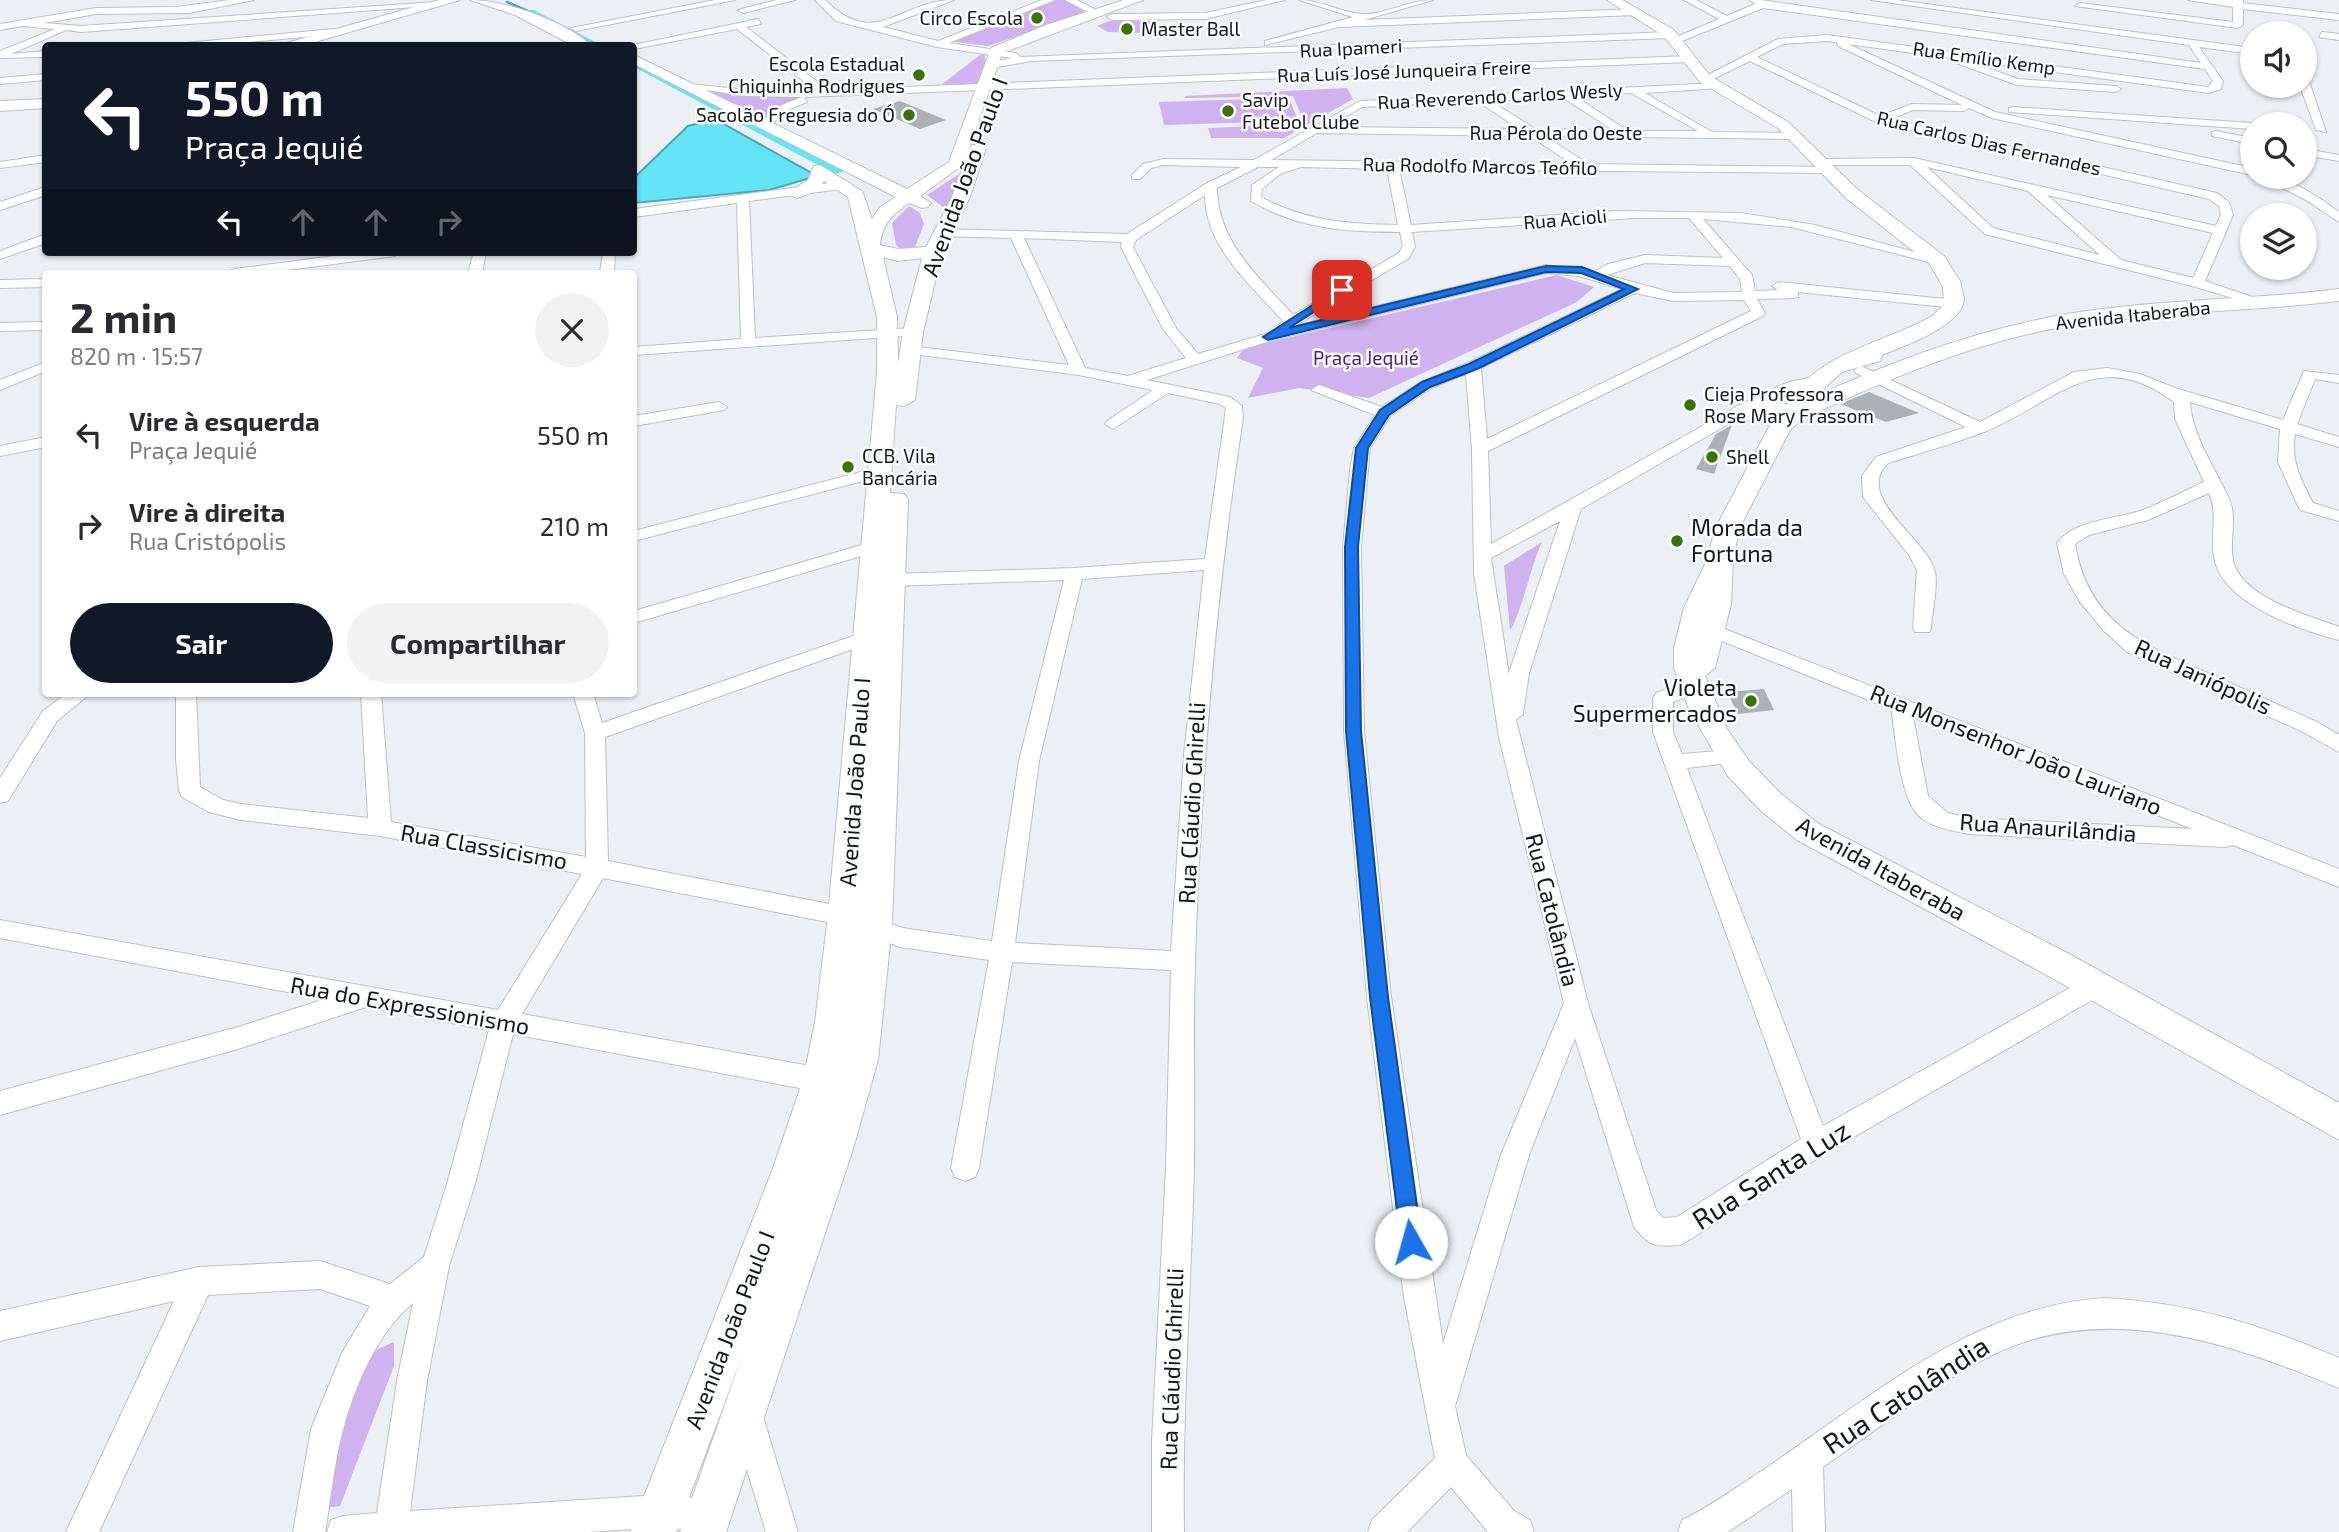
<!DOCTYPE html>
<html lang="pt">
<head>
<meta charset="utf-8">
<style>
	:root { --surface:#fff; --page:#f2f2f3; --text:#2b2b33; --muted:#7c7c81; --accent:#111827 }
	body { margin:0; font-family:"Exo 2",sans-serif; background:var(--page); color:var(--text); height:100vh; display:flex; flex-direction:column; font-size:26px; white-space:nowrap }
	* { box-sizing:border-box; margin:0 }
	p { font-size:23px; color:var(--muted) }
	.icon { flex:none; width:38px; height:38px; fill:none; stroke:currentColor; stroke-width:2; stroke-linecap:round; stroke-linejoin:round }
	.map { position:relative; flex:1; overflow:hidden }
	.drawer { position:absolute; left:42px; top:270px; width:595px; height:427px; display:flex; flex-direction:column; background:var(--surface); border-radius:7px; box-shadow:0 2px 5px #0004 }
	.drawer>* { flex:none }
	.guide { position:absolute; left:42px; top:42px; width:595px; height:214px; border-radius:7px; box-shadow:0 2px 5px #0004; background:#111827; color:#fff; overflow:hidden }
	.buttons { position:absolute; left:2240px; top:21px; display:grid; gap:14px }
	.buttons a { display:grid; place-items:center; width:77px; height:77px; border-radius:50%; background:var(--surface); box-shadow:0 2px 5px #0004; font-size:35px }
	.pin { position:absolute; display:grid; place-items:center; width:60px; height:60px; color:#fff; margin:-30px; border-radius:14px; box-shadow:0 4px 10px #0006 }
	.me { position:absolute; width:77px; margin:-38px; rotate:353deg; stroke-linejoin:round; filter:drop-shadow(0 0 5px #0008) }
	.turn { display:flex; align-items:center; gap:24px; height:147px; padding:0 28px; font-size:32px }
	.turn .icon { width:91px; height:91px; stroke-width:2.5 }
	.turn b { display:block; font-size:49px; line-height:60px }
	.lanes { display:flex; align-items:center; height:66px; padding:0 28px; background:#0003; justify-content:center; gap:35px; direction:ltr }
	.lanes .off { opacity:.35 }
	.round { display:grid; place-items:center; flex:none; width:74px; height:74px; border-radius:37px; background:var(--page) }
	.head { display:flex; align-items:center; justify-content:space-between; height:119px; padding:0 28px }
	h1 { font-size:42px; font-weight:700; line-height:52px }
	.button { display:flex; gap:14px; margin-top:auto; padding:14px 28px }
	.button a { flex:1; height:80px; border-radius:42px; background:var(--accent); color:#fff; font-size:28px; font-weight:700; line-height:80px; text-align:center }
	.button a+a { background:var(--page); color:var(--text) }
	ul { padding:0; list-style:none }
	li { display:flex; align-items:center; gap:21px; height:91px; padding:0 28px }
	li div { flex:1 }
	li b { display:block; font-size:26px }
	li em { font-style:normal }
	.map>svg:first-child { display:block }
	.green { fill:#d0b2f0 }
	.water { fill:#64e4f7; stroke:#4da6b4; stroke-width:2 }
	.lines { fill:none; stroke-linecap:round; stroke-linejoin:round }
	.stream { stroke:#4da6b4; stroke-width:2.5 }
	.canal { fill:#64e4f7; fill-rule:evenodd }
	.building { fill:#acb1b5 }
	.street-casing { stroke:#bdc0c5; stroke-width:2 }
	.secondary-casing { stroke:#bdc0c5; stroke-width:2 }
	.street { fill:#fff; fill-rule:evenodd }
	.secondary { fill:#fff; fill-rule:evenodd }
	.route { fill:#1a73e8; stroke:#114b97; stroke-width:2 }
	.poi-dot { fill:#3c7404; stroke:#fbfdff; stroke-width:2.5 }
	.labels { text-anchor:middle; stroke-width:5; stroke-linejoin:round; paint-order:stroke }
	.far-poi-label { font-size:19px; fill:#161719; stroke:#fbfdff; text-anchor:start }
	.far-street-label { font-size:19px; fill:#161719; stroke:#fbfdff }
	.far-park-label { font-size:19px; fill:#501d76; stroke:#fbfdff }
	.street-label { font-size:23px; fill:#161719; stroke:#fbfdff }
	.poi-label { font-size:23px; fill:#161719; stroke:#fbfdff; text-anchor:start }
	.near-street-label { font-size:28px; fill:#161719; stroke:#fbfdff }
</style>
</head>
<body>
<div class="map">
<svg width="2339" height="1532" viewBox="0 0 2339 1532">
	<rect width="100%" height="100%" fill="#ecf0f5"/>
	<path class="green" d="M1051,0h14l22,13 -99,33 -39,-5z
		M1112,20l38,1 1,12 -43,-1 -11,-6z
		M984,52l2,12 -9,20 -36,1z
		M1347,88l6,11 -69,39h-73l-3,-10 97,-4 -12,-28 -109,2 1,-2z
		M707,90l45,5 57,1 -35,12 -11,15z
		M1289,98l9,23 -134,4 -5,-23z
		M959,174l6,1 -14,38 -24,-18z
		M909,206l11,7 4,11 -9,23 -13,3 -6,-5 -4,-22z
		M1557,275l37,12 -17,15 -208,96 -70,-10 -51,10 15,-30 -26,-10 7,-10z
		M1542,542c-9,18 -23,78 -32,88l-6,-64z
		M394,1342v24l-54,140 -28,4 52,-155z"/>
	<path class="water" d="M712,120l8,2 97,54 -48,14 -135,13v-25l54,-52z"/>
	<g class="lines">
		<path class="stream" d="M507,2l23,10"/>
		<path class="canal" d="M526,10h8l69,36h-14l-63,-32z
			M634,60l209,108 2,3 -10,3 -201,-107z"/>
	</g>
	<path class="building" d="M900,101l46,19 -26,9 -47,-20z
		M1869,392l50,21 -33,9 -46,-18z
		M1732,425l-18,49 -18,-5 20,-35z
		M1764,689l10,21 -36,4 -11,-22z"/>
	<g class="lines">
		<defs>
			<path id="street" d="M229,0h25l-65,13 -93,1 -52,9 37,3 356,-24 5,3 -361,27 -15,-2 -55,24 35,-3v6l-46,1v-7l55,-22 -32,-3 -23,4v-6l96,-16 80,-1z
				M715,0h20l-159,31 -5,-3z
				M777,0h18l-52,13 -5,-3z
				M815,0h10c52,51 74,0 129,0l-71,27 55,14 104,-41h13l-106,43 67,10 4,4 651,-25 5,3 -5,3 -640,23 -39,7 -4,-5 24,-5 -75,-11 -101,-26z
				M1065,0h12l25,13 -8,2z
				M1267,0h18l-80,19 -93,1 -5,-3 5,-3 93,-1z
				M1299,0c23,0 42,13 64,14 21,1 46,-14 70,-14l-69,20 271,-11 5,3 -5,3 -296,12 -74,18v-4l88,-24z
				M1684,0h12l31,16 28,-12 -5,-4h11l440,63 -12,-18 -318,-45h25l356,48v6l-53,-7 24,34 -2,8 -12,4 -243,-33 52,19 98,7 5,3 -5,3 -99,-7 -61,-22 1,-4 -109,-15 147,68 257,56v7l-260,-57 -23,-10 -5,3 -51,-1 -22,9 326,74 12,9 4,13 -28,66 65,22 -7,4 -71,-21 -207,-52 -75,-69h-87l-6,-3 6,-3 91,-1 302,68 5,-11 -2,-9 -10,-7 -333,-77 -126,-61 -41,20 -9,-2 78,-40 49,-4 381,52 5,-6 -8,-12 -442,-61 -86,35 -3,-5 45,-19zM1827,41l10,1 1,4 124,59 -50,-1 -32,12 -123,-59 26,-13zM1927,167l101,24 72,64 -107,-27zM2047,195l166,38 -20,45 -72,-18z
				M2188,0h55v3l96,11v6l-96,-11v16l-5,3 -163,-22 5,-3 153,19v-15z
				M758,19l3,5 -15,3 82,63 862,-34 5,3 -5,3 -886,35 3,5 -27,11 -9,16 -4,1 -6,-3 11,-18 30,-12 -55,-1 -62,-9 5,-3 57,6h68l-78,-61 -103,20 -5,-3z
				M334,29l3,5 -135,12h-48z
				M2322,32l17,2v6l-20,-3z
				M46,74v6l-46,4v-6z
				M2305,81l5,3 16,48 -10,-2 -16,-44h5z
				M1717,83l5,3 -1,2 -76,5 67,39 85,1 6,3 -6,3 -252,-3 43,28 242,3 4,2v4l-435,-4 12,56 205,-14 125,2 74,12 129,35 -7,4 -146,-37 -88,-8 49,56 3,16 23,-1 -6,-4 7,-4 176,18 7,4 -7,4 -157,-16v5l-5,1 -36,1 8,14 -2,3 -275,135 3,93 260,-145 38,-17 30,-6 2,3 -77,36 -163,94 -52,164 -6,41 -7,6 72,283 68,207 7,8 14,-1 124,-78 -148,-407v-34l3,-5 39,-14 7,2 3,5 -3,5 -29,11v30l9,22 48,-4 7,2 3,5 -3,5 -50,6 136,358 263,-147 9,-3 9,3 3,7 -3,7 -278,160 -145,92c-26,1 -30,3 -47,-18l-59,-189 -46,117 -74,251 11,49 48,56 16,9 4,12h-46l-37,-45 -44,45h-39l4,-12 63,-62 -31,-161 -37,-300 -23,-266 -1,-184 7,-77 4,-22 21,-33 -64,-25 8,-5 63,22 39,-25 47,-19 154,-74 -43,-13 -33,-3 -273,67 -126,40 83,17 12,9 1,12c-28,180 -42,360 -48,542 -2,69 0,138 -1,207 -3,122 -12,243 -10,365h-32v-91l14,-274 5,-197 -159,-8 -33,206 -4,9 -10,4 -10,-4 -4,-9 38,-208 -89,-13 -57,-22 -240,-47 -81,136 299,54 9,4 4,8 -4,8 -9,4 -308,-58 -38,150 -26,82 -22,115 -17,130 249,-16 49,4 12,4 4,12 -4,12 -12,4 -49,-4 -70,5h-262l4,-12 12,-4 34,-3 20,-132 16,-78c-34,27 -59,84 -70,127 -9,33 -12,68 -18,102h-32l18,-103 31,-76 28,-47 -50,-17 -112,6 -109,237h-33l108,-231 -174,40v-30l199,-44 121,-6 70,23 34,-27 23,-73 42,-154 -123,-23 -128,42 -238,66v-24l238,-64 87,-28 -325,-61v-18l498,90 84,-136 -202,-38 -139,-16 -32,-8 -27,-15 -3,-6 -3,-32v-66h20l4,94 23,13 18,4 127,14 -7,-125h20l10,129 195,35 -1,-124 -12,-40h20l9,30 257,-89h14l2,4 -2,4 -268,95 3,124 237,46 57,21 90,13 27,-180 45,-181 -171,6 -9,-6 9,-6 181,-6 131,-9 21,-151 -6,-4 -52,-11 -55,36 -8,-5 2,-3 46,-31 -74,-15 -174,-22 -2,-3 7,-4 159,19 -58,-127 -69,-2 -6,-4 2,-3 189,5 80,-51 34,-16 -78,-2 -12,3 -11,11h-8v-4l11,-11 20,-5 91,1 106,-59zM1631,93l67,38h-70l-53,-35zM1562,97l51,33 -78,-1 -44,-28zM1477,101l42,28 -191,-2 34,-20zM1317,133l213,3 42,28 -301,-4zM1258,167h21l-27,18 -1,16c48,28 94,31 149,31l3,14 -4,7 -106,62c-35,-39 -75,-72 -76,-127zM1301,167l86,2 11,56c-49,-1 -94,-4 -137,-28l1,-8 18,-15zM1205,195c0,52 46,90 78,126l-5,5 4,3 -84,25 -22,-26 -43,-81 3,-7zM1634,218h55l34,40 -78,-3 -37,9 -14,8 -48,-7 -251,61 114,-68 6,-12 -3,-14zM1024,238l98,4 -1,5 42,82 23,29 -58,18 -43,-8zM1645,263l85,3 10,13 2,13 -69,1 -66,-18zM1635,293l38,8 71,-1 7,11 -264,128 -6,-71zM1466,374l6,75 2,124 25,164 65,266 -63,152 -58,189 -52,-347 -27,-266 -3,-184 9,-99 20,-32 41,-28zM1560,521l-51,152v2l-18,-117zM1204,570l-20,185 -13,196 -156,-8 24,-182 43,-182z
				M2013,107l239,16 4,1h-4v5l-243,-17v-4z
				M2216,131l36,7v6l-40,-8v-4z
				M2305,149l34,6v6l-34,-6z
				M46,155v7l-46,6v-6z
				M2261,177c29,-1 56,19 78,35v10l-33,-22z
				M846,181l6,4 -2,3 -101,13 6,137 158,-10 5,1v6l-284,20v-8l107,-8 -4,-136 -103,14v-8z
				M42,188h4v7l-46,15v-8z
				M46,234v9l-46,16v-8z
				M365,252h36l-6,4 -131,17h-37l7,-4z
				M474,252h12l-4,21h-14z
				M603,252h12l-1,21h-14z
				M46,279v8l-46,1v-8z
				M46,322v8l-46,1v-8z
				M46,362v9l-46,19v-10z
				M1861,366l119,56 94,-50 33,-4 33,6 35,14 108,32 21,-49 35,4v8l-24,-4 -18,45 42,13v10l-44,-13c-5,26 6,46 18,69l26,8v10l-39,-11 -2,-4 -20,-44 2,-33 -90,-27c2,35 26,67 40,99 7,18 -1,41 3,59 8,38 75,55 106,67v13c-39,-10 -112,-35 -124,-78 -6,-23 4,-47 -6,-69l-61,27 -59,15 -14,9c13,82 73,103 140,132 34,16 68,31 102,46l22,13v17l-36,-20 -176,-80 -23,-21 -24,-29 -16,-28 -7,-31c20,-25 59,-23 86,-33 21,-8 41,-19 61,-28l-29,-63 -1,-17c-78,-59 -120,2 -190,30 -31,12 -64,21 -96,31 -34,33 34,73 46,105 5,15 -2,43 -3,60l-2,4h-14l-2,-4 4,-58 -8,-15 -46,-58 -1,-21 14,-19 90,-30 -110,-54 -2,-3z
				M719,402l8,5 -3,3 -90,16v-10z
				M46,437v10l-46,9v-10z
				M880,467l6,2v6l-252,66v-10z
				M872,542l6,1 3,4 -3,4 -244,72v-12z
				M1699,619l640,250v18l-106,-42 -8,2 -256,-13c-17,-4 -38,-6 -51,-19 -19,-20 -22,-79 -27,-106l-199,-80 -2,-4zM1913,717l279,112 -223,-11 -21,-5 -20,-17z
				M67,693h24l-34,28 -49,80 -8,2v-25l43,-67z
				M2104,1298c83,4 159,27 235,60v30c-111,-46 -238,-90 -353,-30 -58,30 -109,72 -163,109l2,65h-32l-1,-43 -64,43h-50l4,-12c26,-12 49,-29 72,-44 110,-72 213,-169 350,-178z
				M747,1401l11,5 5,11 35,115h-32l-35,-115 5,-11z"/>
			<path id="secondary" d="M439,0h21l-159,46h-25z
				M470,0c35,0 95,21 122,46h-18l-59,-31z
				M1124,0h19l-141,53 -38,111 -44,32 11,7 -3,4 -6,1 -13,-5c-16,11 -27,21 -29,42l18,4 28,-2 26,-50 18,-49 2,-3h12l2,3 -16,49 -28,55 -19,80 -8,68 -11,6 -8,-1 -6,88 14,1 4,5 -16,426 -14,135 -25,89 -127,383h-46l64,-181 -68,181h-46l142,-361 31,-91 12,-58 13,-106 49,-544v-55l-29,-120 -24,-16c-5,9 -18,15 -28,17l-9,-5 21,-13 6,-14 6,-1 42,26 10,28 8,-12 16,-10 -262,-133v-9l273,134 42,-27 42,-114 55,-23zM883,257l15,4 24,-3 -19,74 -5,32 -1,-47z
				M1607,0h15l52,30 36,46 78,46 70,68 86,66 16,25 4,18c-2,27 -60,47 -82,56l-2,6 -38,11 -28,25c83,-38 169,-69 259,-84 88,-14 178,-13 266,-24v12c-100,12 -203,10 -302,31 -82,18 -160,52 -235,87l-12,11 -51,99 -6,31 -2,44 -16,64 -10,8 22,53 22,32 32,33 38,30 250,130 270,149v37l-294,-166 -248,-134 -37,-30 -32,-34 -39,-67 -15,-41v-20l10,-40 23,-48 8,-31 55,-104 -39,-8 -3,-5 11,-7 22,3 -8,-9 11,-6 23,12c29,-53 97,-61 145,-89l12,-11 -1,-18 -13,-23 -84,-66 -68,-70 -78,-46 -36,-46z
				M46,99v9l-46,3v-10z"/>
		</defs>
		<use href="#street" class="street-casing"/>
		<use href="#secondary" class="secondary-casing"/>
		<use href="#street" class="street"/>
		<use href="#secondary" class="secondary"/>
	</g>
	<path class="route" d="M1546,266l36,1 56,22 -161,80 -47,18 -41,28 -21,33 -10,99 3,184 27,266 34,245 -3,8 -8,3 -7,-3 -3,-8 -31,-245 -24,-266 -1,-184 11,-99 24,-38 42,-28 47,-18 155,-75 -43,-16 -35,-1 -278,68 -5,-3 76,-49 9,2 -59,38z"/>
	<g class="poi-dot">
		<circle cx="1037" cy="18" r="7"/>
		<circle cx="1127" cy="29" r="7"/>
		<circle cx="919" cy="75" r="7"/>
		<circle cx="1228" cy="111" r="7"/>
		<circle cx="909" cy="115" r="7"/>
		<circle cx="1690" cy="405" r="7"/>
		<circle cx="1712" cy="457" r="7"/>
		<circle cx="848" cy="467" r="7"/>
		<circle cx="1677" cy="541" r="7"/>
		<circle cx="1751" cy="701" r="7"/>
	</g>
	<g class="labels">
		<g class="far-poi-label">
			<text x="1023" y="25" text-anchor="end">Circo Escola</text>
			<text x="1141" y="36">Master Ball</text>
			<text x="905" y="71" text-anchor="end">Escola Estadual<tspan x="905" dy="22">Chiquinha Rodrigues</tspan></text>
			<text x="1242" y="107">Savip<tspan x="1242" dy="22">Futebol Clube</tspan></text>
			<text x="895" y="122" text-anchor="end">Sacolão Freguesia do Ó</text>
			<text x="1704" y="401">Cieja Professora<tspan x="1704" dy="22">Rose Mary Frassom</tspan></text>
			<text x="862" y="463">CCB. Vila<tspan x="862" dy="22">Bancária</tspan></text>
			<text x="1726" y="464">Shell</text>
		</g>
		<g class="far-street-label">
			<text transform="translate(1351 48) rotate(-3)" y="7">Rua Ipameri</text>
			<text transform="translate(1984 58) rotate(8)" y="7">Rua Emílio Kemp</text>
			<text transform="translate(1404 71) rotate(-2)" y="7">Rua Luís José Junqueira Freire</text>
			<text transform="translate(1500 96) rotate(-3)" y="7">Rua Reverendo Carlos Wesly</text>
			<text x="1556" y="140">Rua Pérola do Oeste</text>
			<text transform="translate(1989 143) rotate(13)" y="7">Rua Carlos Dias Fernandes</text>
			<text transform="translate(1480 166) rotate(1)" y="7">Rua Rodolfo Marcos Teófilo</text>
			<text transform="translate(1565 219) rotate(-5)" y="7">Rua Acioli</text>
			<text transform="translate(2133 315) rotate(-6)" y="7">Avenida Itaberaba</text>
		</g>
		<g class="far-park-label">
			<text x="1366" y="365">Praça Jequié</text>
		</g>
		<g class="street-label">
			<text transform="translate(965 177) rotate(-70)" y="8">Avenida João Paulo I</text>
			<text transform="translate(2203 677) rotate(25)" y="8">Rua Janiópolis</text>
			<text transform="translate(2016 750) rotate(22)" y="8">Rua Monsenhor João Lauriano</text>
			<text transform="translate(855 782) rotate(-86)" y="8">Avenida João Paulo I</text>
			<text transform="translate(1192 803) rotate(-87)" y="8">Rua Cláudio Ghirelli</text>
			<text transform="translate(2048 828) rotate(4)" y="8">Rua Anaurilândia</text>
			<text transform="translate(484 847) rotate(10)" y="8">Rua Classicismo</text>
			<text transform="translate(1881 869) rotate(29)" y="8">Avenida Itaberaba</text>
			<text transform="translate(1552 910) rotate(76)" y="8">Rua Catolândia</text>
			<text transform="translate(410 1006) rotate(10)" y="8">Rua do Expressionismo</text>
			<text transform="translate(730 1330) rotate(-69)" y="8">Avenida João Paulo I</text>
			<text transform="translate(1172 1369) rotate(-88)" y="8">Rua Cláudio Ghirelli</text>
		</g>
		<g class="poi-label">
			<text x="1691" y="536">Morada da<tspan x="1691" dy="26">Fortuna</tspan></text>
			<text x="1737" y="696" text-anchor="end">Violeta<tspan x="1737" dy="26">Supermercados</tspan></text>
		</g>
		<g class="near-street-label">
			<text transform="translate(1771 1175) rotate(-32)" y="10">Rua Santa Luz</text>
			<text transform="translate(1906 1395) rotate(-33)" y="10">Rua Catolândia</text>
		</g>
	</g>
</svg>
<div class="buttons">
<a><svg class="icon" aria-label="sound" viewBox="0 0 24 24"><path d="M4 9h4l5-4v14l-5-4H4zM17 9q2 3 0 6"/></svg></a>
<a><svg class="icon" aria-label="search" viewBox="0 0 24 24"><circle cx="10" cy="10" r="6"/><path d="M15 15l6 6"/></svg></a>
<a><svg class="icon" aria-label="layers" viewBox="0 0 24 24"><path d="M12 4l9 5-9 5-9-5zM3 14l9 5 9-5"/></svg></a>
</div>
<div class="pin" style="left:1342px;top:290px;background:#d93025"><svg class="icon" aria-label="arrive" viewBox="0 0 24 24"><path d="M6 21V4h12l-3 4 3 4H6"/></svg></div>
<svg class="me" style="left:1411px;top:1242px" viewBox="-20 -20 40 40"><circle r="19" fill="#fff"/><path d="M0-13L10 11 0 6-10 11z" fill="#1a73e8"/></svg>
<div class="guide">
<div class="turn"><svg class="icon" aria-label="left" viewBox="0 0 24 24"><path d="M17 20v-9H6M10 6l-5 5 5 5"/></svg><div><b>550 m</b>Praça Jequié</div></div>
<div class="lanes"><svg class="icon" aria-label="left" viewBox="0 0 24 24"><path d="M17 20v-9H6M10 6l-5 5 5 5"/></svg><svg class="icon off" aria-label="ahead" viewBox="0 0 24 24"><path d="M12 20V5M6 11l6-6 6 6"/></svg><svg class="icon off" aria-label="ahead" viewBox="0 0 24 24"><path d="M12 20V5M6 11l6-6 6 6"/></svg><svg class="icon off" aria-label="right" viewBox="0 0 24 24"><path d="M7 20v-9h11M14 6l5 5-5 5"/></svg></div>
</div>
<section class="drawer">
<div class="head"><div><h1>2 min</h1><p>820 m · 15:57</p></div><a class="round"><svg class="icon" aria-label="close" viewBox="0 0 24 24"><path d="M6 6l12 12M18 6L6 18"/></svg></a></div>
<ul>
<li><svg class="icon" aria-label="left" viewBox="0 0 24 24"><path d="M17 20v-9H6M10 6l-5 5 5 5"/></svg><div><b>Vire à esquerda</b><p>Praça Jequié</p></div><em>550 m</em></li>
<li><svg class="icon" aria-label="right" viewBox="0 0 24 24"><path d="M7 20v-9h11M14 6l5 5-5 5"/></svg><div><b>Vire à direita</b><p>Rua Cristópolis</p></div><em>210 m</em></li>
</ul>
<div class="button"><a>Sair</a><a>Compartilhar</a></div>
</section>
</div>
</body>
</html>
